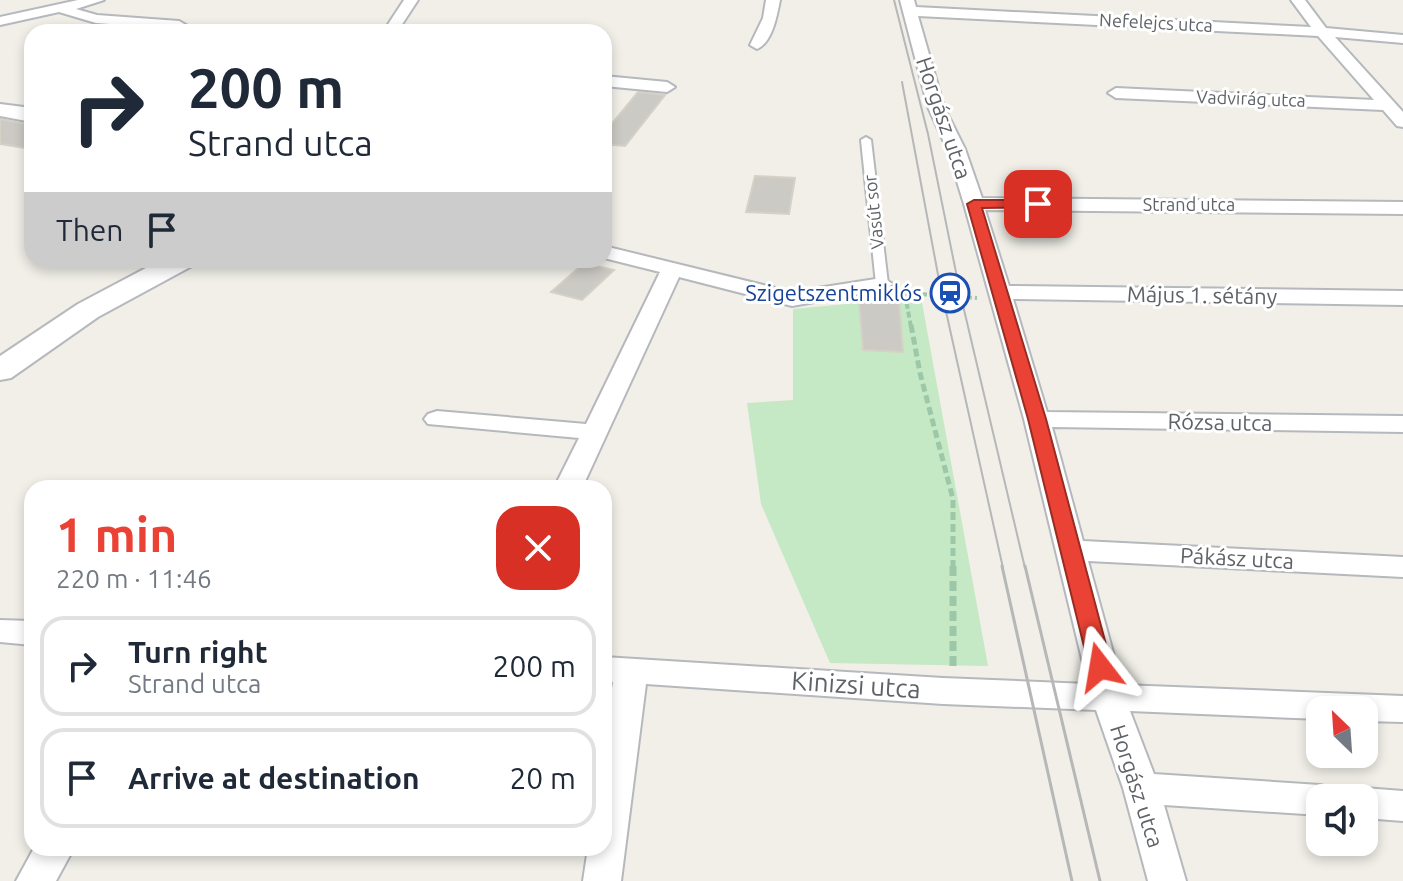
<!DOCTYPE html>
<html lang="en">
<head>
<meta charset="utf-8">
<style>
	:root { --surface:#fff; --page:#f2f2f3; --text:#1f2937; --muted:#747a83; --line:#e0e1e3; --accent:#ea4335 }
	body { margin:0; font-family:Ubuntu,sans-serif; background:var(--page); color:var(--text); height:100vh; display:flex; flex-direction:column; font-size:30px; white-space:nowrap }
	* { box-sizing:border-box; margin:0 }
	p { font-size:26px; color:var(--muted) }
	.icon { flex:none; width:44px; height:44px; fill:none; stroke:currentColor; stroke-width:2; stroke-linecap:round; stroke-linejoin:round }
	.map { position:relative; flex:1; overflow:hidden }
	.panel { position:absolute; left:24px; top:480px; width:588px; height:376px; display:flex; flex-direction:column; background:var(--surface); border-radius:24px; box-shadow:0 4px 12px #0003 }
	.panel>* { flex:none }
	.banner { position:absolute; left:24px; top:24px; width:588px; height:244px; border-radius:24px; box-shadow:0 4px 12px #0003; background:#fff; color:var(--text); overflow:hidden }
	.needle { width:52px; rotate:335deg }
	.buttons { position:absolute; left:1306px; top:696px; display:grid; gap:16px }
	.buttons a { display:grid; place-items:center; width:72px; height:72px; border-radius:16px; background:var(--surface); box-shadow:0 4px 12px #0003; font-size:40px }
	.pin { position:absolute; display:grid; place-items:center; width:68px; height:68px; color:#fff; margin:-34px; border-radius:16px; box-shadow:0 4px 12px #0006 }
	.me { position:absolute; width:88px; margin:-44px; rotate:346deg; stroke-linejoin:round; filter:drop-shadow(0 0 6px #0008) }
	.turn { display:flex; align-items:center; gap:28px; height:168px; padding:0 32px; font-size:36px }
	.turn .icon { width:104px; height:104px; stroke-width:2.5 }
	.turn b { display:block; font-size:56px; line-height:68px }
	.then { display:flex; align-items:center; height:76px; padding:0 32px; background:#0003; gap:16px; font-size:30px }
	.round { display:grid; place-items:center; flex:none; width:84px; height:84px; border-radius:24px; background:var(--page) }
	.overview { display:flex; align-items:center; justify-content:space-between; height:136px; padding:0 32px }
	h1 { font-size:48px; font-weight:700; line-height:60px; color:var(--accent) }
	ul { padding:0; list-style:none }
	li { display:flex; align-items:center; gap:24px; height:100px; margin:0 16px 12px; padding:0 16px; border:4px solid var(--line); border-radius:24px }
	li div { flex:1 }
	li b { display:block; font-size:30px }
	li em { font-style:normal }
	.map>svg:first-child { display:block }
	.green { fill:#c5e8c5 }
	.building { fill:#cccac5; stroke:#d6d1c6; stroke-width:2 }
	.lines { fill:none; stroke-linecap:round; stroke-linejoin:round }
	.service-casing { stroke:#b5b8bc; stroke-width:4 }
	.minor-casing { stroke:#b5b8bc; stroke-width:4 }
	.tertiary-casing { stroke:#b5b8bc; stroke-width:4 }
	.path-far2 { stroke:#9cc7a9; stroke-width:4; stroke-dasharray:6 3; stroke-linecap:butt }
	.path-far1 { stroke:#9cc7a9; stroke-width:5; stroke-dasharray:8 4; stroke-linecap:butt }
	.path { stroke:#9cc7a9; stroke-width:7; stroke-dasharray:10 5; stroke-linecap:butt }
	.service { fill:#fff; fill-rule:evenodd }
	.minor { fill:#fff; fill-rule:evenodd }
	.tertiary { fill:#fff; fill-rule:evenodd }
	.tram-far1 { stroke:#b6b7b8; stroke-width:2 }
	.tram { stroke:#b6b7b8; stroke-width:3 }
	.route { fill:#ea4335; stroke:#982c22; stroke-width:2 }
	.labels { text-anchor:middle; stroke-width:6; stroke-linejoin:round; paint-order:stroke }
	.far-street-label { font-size:18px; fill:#5f6368; stroke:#fff }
	.street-label { font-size:22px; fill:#5f6368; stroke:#fff }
	.transit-label { font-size:22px; fill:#164399; stroke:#fff; text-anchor:end }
	.near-street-label { font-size:26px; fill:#5f6368; stroke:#fff }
</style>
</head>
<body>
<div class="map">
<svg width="1403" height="881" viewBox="0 0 1403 881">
	<rect width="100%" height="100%" fill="#f1efe8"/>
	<path class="green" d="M921,297l67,369 -158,-3 -69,-159 -14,-101 46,-3v-91z"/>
	<path class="building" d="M638,92l27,3 -40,51 -21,-2v-11z
		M0,119l32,6v24l-32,-5z
		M755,176l40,2 -6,36 -43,-2z
		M584,263l30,7 -32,30 -31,-8z
		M859,300l40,1 4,51 -40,-2z"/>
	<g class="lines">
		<defs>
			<path id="service" d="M866,137l5,3 17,144 -6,3 -6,-3 -15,-144z"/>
			<path id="minor" d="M78,0h26l-28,9 21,6 82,6 7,4 -7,4 -83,-6 -37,-11 -59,13v-8z
				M404,0h14l-21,32h-14z
				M766,0h14c-3,16 -8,43 -23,49l-7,-4 13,-27z
				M900,0h14l2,7 395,20 -20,-27h14l21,28 77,7v8l-68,-6 68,75v15l-6,-1 -14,-16 -267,-12 -8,-5 8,-5 258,12 -56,-64 -400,-20 26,91 21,42 17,49 421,4v12l-418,-4 24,76 394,5v14l-390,-6 34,113 356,4v16l-351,-5 31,114 320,16v20l-315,-16 34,124 281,11v26l-39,-1v-11h-44v9l-190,-8 24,63 166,11 13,4 4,9h-17v17l-156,-10 22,76h-38l-25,-93 -27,-78 -153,-6 -297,-20 -25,197h-38l5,-33h16v-107l9,-59 -9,-1v-24l339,21 145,6 -64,-265 -60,-215 -17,-55 -19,-42z
				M604,76l63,6 8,5 -8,5 -63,-6z
				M604,246l188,46 90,-14 11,6 -11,6 -90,16 -113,-29 -97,211h-28l25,-50 -151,-14 -4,-5 4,-5 9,-3 149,13 74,-152 -56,-14z
				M0,620l32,1v24l-32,-3z
				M1364,788l39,3v30l-39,-3v-20h-16l3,-6z
				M34,848h40l-18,33h-40z"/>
			<path id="tertiary" d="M0,104l32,4v14l-32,-6z
				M161,260h35l-4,6 -94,51 -87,61 -11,2v-24l78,-52z"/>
		</defs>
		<use href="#service" class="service-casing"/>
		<use href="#minor" class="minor-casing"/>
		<use href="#tertiary" class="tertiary-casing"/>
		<path class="path-far2" d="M903,293l74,5
			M905,294l6,33"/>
		<path class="path-far1" d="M911,325l9,48 33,126v69"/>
		<path class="path" d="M953,566v101"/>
		<use href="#service" class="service"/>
		<use href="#minor" class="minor"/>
		<use href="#tertiary" class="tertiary"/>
		<path class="tram-far1" d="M894,0l34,134 33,163 64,271
			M902,82l37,198 64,288"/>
		<path class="tram" d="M1002,566l70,315
			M1025,566l75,315"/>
	</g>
	<path class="route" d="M1038,200l5,1v6l-61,1 64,211 66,248 -4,6 -8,2 -8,-2 -3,-6 -61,-248 -61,-215 7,-4z"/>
	<defs>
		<symbol id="station-ring" viewBox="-11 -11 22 22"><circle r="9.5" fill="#fff" stroke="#1a4fb4" stroke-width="1.5"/><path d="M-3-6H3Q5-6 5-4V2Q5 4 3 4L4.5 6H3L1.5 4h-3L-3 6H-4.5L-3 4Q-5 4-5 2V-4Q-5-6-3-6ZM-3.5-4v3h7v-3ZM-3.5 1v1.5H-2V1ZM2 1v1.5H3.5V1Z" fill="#1a4fb4"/></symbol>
	</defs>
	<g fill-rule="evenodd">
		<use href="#station-ring" x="928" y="271" width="44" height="44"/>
	</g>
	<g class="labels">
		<g class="far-street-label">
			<text transform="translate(1156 23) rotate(3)" y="6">Nefelejcs utca</text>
			<text transform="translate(1251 99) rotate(2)" y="6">Vadvirág utca</text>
			<text x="1189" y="211">Strand utca</text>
			<text transform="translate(874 212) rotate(-96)" y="6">Vasút sor</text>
		</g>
		<g class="street-label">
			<text transform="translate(944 118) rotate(71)" y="8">Horgász utca</text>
			<text transform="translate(1202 295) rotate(1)" y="8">Május 1. sétány</text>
			<text transform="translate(1220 422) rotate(1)" y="8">Rózsa utca</text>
			<text transform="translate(1237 558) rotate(3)" y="8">Pákász utca</text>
			<text transform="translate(1137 786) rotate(72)" y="8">Horgász utca</text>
		</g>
		<g class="transit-label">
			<text x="922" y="301">Szigetszentmiklós</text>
		</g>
		<g class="near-street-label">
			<text transform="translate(856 685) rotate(4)" y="9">Kinizsi utca</text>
		</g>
	</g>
</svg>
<div class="buttons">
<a><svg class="needle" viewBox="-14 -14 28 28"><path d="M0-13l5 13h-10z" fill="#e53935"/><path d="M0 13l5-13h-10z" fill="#747a83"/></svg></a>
<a><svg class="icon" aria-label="sound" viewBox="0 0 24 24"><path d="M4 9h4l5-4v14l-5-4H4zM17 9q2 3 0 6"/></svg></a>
</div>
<div class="pin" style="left:1038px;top:204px;background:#d93025"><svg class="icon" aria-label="arrive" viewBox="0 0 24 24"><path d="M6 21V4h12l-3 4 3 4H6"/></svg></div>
<svg class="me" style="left:1100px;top:667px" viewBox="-20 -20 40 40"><path d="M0-17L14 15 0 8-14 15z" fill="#ea4335" stroke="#fff" stroke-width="4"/></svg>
<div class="banner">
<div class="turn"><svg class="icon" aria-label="right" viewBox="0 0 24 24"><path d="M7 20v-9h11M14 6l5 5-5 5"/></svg><div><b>200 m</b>Strand utca</div></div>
<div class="then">Then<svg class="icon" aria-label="arrive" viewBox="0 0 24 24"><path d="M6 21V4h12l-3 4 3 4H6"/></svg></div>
</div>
<section class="panel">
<div class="overview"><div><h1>1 min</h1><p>220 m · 11:46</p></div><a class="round" style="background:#d93025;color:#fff"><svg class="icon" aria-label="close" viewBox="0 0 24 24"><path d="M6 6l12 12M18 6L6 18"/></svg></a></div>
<ul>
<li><svg class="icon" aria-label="right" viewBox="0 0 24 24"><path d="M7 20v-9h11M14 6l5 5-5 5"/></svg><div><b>Turn right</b><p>Strand utca</p></div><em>200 m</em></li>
<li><svg class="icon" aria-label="arrive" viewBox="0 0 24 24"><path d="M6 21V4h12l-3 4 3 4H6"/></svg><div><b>Arrive at destination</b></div><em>20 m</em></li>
</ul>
</section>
</div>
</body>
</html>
